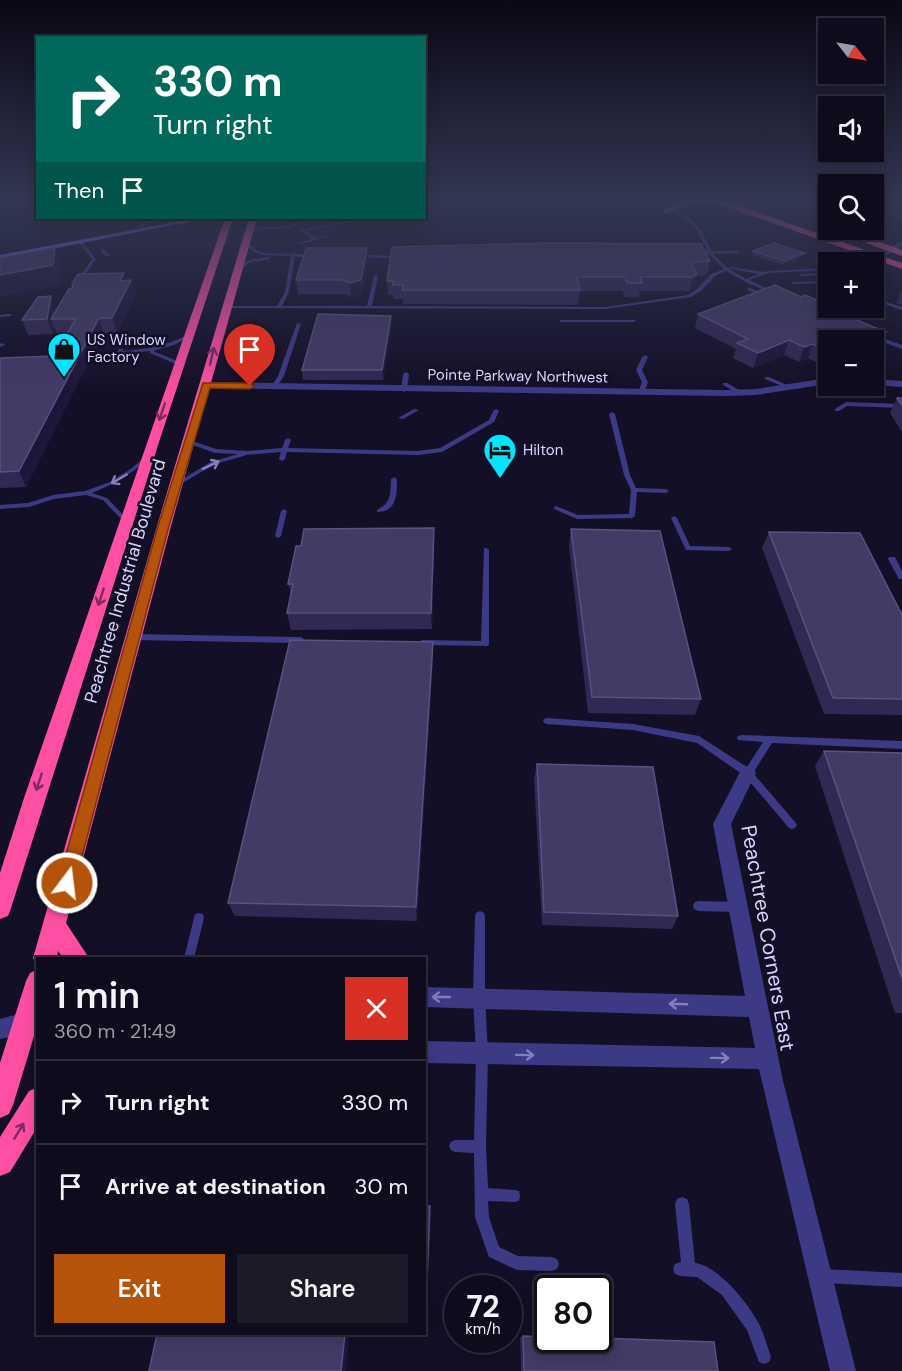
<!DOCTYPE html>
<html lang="en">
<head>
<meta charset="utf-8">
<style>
	:root { --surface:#0e0b1c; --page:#1c1929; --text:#f1f3f6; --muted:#9b9ba3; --line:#2e2b3b; --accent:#b45309 }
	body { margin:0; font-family:"DM Sans",sans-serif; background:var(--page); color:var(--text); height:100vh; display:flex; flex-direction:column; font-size:22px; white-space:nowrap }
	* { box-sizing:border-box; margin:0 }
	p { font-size:20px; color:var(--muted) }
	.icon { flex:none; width:33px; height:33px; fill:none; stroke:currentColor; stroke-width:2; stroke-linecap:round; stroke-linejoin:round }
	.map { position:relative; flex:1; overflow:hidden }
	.drawer { position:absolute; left:36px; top:957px; width:390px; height:378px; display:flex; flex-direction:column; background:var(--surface); border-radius:0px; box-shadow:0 3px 15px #0003,0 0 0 2px var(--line) }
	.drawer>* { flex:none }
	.top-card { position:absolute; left:36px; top:36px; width:390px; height:183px; border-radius:0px; box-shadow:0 3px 15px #0003,0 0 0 2px var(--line); background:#00695c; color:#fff; overflow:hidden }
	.needle { width:39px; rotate:121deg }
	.buttons { position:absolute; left:818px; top:18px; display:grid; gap:12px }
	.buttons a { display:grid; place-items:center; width:66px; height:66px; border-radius:0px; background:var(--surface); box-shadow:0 3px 15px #0003,0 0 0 2px var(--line); font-size:30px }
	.speed { position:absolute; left:444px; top:1275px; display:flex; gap:12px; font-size:30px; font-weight:700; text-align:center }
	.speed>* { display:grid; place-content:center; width:78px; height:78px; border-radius:50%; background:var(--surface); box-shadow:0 3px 15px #0003,0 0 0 2px var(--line); line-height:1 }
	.speed small { font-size:15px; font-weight:400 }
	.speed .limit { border:3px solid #111; border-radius:9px; background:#fff; color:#111 }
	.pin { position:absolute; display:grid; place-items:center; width:51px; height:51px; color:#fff; margin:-62px -26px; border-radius:50% 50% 50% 0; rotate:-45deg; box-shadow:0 0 6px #0007 }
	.pin .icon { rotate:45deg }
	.me { position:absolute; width:66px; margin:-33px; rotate:15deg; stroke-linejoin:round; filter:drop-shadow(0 0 4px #0008) }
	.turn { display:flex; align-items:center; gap:21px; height:126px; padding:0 18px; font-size:27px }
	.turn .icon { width:78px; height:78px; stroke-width:2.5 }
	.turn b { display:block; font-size:42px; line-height:51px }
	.then { display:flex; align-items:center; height:57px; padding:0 18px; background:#0003; gap:12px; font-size:22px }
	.round { display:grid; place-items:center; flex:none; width:63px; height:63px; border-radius:0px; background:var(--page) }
	.overview { display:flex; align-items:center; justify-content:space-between; height:102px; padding:0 18px }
	h1 { font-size:36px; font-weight:600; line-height:45px }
	.primary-button { display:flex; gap:12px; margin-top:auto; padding:12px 18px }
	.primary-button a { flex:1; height:69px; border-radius:0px; background:var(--accent); color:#fff; font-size:24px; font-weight:600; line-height:69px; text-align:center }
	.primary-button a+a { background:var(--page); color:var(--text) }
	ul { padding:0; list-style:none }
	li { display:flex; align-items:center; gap:18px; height:84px; padding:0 18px; border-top:2px solid var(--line) }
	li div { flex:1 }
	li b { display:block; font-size:22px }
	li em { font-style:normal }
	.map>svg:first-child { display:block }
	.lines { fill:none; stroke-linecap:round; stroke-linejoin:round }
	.lane { fill:#3d3a85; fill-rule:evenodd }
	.street { fill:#3d3a85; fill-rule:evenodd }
	.secondary { fill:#6f6bff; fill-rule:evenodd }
	.highway { fill:#ff4fa3; fill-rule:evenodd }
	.wall { fill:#312854 }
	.shaded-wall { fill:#1d163a }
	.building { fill:#433a66; stroke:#5a527e; stroke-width:1.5 }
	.oneway { stroke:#7d2c5e }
	.oneway2 { stroke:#837fbc }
	.route { fill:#b45309; stroke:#753606; stroke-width:1.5 }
	.labels { text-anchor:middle; stroke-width:5; stroke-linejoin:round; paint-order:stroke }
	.far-poi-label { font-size:15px; fill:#d9d4ff; stroke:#130f26; text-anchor:start }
	.far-street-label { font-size:15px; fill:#d9d4ff; stroke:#130f26 }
	.street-label { font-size:18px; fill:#d9d4ff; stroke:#130f26 }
	.near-street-label { font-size:21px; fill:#d9d4ff; stroke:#130f26 }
</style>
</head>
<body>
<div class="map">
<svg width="902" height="1371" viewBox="0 0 902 1371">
	<rect width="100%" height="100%" fill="#130f26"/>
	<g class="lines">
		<path class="lane" d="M434,200h7l-17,5v-2z
			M464,200h7l-47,12v-2z
			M630,200c16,0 53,11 64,22 8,8 12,20 18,29h27l-1,2 -25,1 16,15v-2h2l33,5 4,-1 60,-3v2l-59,3 -20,7 28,13v2h-2l-27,-12 -22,-12 -11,5 -14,15 -10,6 -86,12 -379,-1 -2,-1 2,-1h51l8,-14 6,-36 -29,-1 -6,-2 -12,-9 1,-2 13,9 6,2 28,1 2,-2 2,2 17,1 2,1 -2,1h-18l-6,35 -7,14h85l7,-30 2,-1 2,1 -6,30 233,1 83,-12 9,-6 14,-15 13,-5 -15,-15h-15l1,-2 13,-1c-5,-8 -8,-18 -15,-25 -15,-18 -43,-18 -63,-26zM729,269h2l28,5 -13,5z
			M825,206l3,1v2l-4,-1z
			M873,209l29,7v2l-29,-7z
			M144,218h4l-7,13h-2z
			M361,218h5l-60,13 11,7 10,-3 2,1 -28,8 -2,-1 14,-4 -13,-8v-2l3,1z
			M295,222l3,1 -8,5 -41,2 -2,-1 2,-1 40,-2z
			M81,241l15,18 -13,19 2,5 -2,1 -2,-1 -2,-5 13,-19 -13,-17z
			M101,249h2l6,5v2h-4l-4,-5z
			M359,255l41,1 2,1 -2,1 -43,-1z
			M878,256l2,2 -23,4h-6z
			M268,257l2,1v1l-19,3 -12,8 -4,-1 13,-9z
			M828,273v2l-26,1 -2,-1 2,-1z
			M828,281v2l-35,1 -2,-1 2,-1z
			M750,288l13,5v1l-4,1 -11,-5v-2z
			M876,299l26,8v3l-26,-9z
			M9,314h2v2l-11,1v-2z
			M560,320h74l2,1 -2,1h-74z
			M297,323l4,1 -17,52 -9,13h-4l-1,-1 8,-12z
			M187,335l5,1 -18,9 -21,6 29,12v2h-4l-28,-12v-2l-29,3 -4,9 -5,-1 7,-13h4v2c23,-2 44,-5 64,-16z
			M874,335l28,10v4l-30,-11 -1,-1z
			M0,343l4,1 1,1 -5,2z
			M645,355l3,2 -6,13 6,12 -4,10 -3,2 -3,-2 4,-10 -6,-12 6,-13z
			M819,371l9,4v4l-11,-5 -1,-1z
			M406,372l3,2 -2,16 -3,2 -3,-2 2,-16z
			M765,377h4l20,9 -5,1 -19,-8z
			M723,383h4l17,10 -5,1 -16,-9z
			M846,402l56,2v4l-55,-2 -8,5h-4v-2z
			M414,409l5,1 -16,9 -5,-1z
			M496,409l3,2 -5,11 -52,30 -24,3 -131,-3 -2,7 -3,2 -3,-2 2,-7 -36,3 -1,1 -29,8 -36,21 -2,1 -3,-2 37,-22 27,-8 -23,-1 -28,-10v-2l2,-1 27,9 31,2 35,-3 3,-8 3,-2 3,2 -3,8 130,3 22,-3 49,-28 4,-9z
			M612,412l3,2 15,61 6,13 30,1 3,2 -3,2 -29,-1 -2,24 -3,2 -55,1 -23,-10v-2l2,-1 22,9 51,-1 2,-24 -7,-15 -15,-61z
			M147,455l3,2 -1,1c-17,16 -35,26 -57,35l15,5 21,22v2h-4l-21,-22 -17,-5 -32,4 -25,8 -29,2v-4l28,-2 25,-8 32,-4 25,-9 22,-14z
			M394,477l3,2c0,15 0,33 -20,33v-2c15,-8 13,-16 14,-31z
			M284,509l3,2 -6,25 -3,2 -3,-2 6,-25z
			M674,516l3,2 13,28 39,1 3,2 -3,2 -43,-1 -15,-32z
			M484,548h2l3,2v94l-1,2 -69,-1 -1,-2 4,-3 59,1z
			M889,557h6l7,14v8h-3l-11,-20z
			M133,634l168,3 4,3 -4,3 -168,-3 -4,-3z
			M547,718l86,6 66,12 48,31 16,-25 -25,-2 -1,-2 1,-2 3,-1 161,6v8l-130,-6 -19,30 42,49 2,3 -2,3 -3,1 -3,-1 -44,-52 -48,-33 -64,-13 -86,-6 -3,-1 -1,-2 1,-2z
			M698,901l39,1 4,2 1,3 -1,3 -4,2 -39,-1 -4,-2 -1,-3 1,-3z
			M480,911l4,2 1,3v81l3,57 -2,93 2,41 26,2 5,1 1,5 -1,5 -5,1 -26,-1 1,16 10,30 19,9 34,1 5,2 2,5 -2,5 -5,2 -35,-1 -28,-13 -14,-40 -1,-64 -19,-1 -4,-2 -2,-4 2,-4 4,-2h19l2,-86 -3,-57 2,-81 1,-3z
			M199,913l4,1 1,4 -10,40h-10l11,-44z
			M682,1197l5,2 2,5 6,59c22,2 53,40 63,59 6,11 9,24 13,35l-2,5 -5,2 -5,-2 -12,-32 -25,-35 -25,-18 -17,-1 -5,-2 -2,-5 2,-5 6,-2 -6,-58 2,-5z
			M823,1269l79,4v14l-79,-4 -5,-2 -2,-5 2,-5z"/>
		<path class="street" d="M902,241v5l-21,13 -7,-2z
			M828,378v6l-72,11 -31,1 -519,-8 -5,-3 5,-3 519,8 31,-1z
			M873,379l29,2v6l-29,-2z
			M748,766l6,2 2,5 -25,51 52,257 73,290h-26l-71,-302 -335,-6v-22l331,7 -6,-31 -325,-10v-20l321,9 -32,-172 29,-56z
			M30,1011l8,3 -1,14 -14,7 -23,4v-20z"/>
		<path class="secondary" d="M196,218h13l-209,41v-4z"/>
		<path class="highway" d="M687,200h36l179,63v6l-183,-65h-28l-25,10 -4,-3z
			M187,218h12l-18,7 -4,-3z
			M225,218h8l-75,227 -147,463 -3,8 -8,3v-46l24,-75z
			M249,218h8l-86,308 -105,397 23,35h-26l-5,-7 -1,7h-19v9l-5,-9 124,-432z
			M869,238l33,12v6l-36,-13 -1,-2z
			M38,969v54l-25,82 -4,9 -9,4v-55l26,-82 4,-8z
			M38,1087v39l-28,46 -10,4v-39l29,-46z"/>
	</g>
	<path class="wall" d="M753,251l51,5 -20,9 -32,-10z
		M368,261l-6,33 -11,3 -6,-3h-47l-2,-14z
		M710,261l-3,14 -10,1 -3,12 -5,3h-49l-1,6h-15l-1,-6h-43l-2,14 -175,-1v-5h-9l-1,-4h-5l-1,-14z
		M126,280h5l5,14 -19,39h-14l-77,154 -26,1v-130l54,-2 13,-22h-10l-3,-7 -1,7 -25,1 -6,-15 34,-9 17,-23z
		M901,292h1v13l-6,-2z
		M801,297l23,6 -1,3 63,26 -6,15 -7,3v-10h-45v28l-20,-10 -9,4 -15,-7 -31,13 -20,-10 3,-9 -41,-21 3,-14z
		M392,324l-9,56h-80l-1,-10z
		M897,398h5v34l-12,-19z
		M434,528l-2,101 -141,1 -4,-17 4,-18 -3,-11 13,-38z
		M571,529l130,170 -6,16 -107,-2 -19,-167z
		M769,532l133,83v100l-78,-1 -62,-166z
		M433,658l-16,263 -182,-5 -7,-13z
		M824,751l78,2v260h-7l-80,-247z
		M537,764l141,152 -6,13 -130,-4 -8,-146z
		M523,1336l195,35h-197l-1,-34z"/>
	<path class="shaded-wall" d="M55,248l7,19 -2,18 -60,12v-22z
		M367,248l1,13 -6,33 -11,3 -1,-14z
		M805,253l-1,3 -20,9 1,-4z
		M124,273l4,13 3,-6 5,14 -19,39 -5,-15 8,-37z
		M697,274l-3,14 -5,3 4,-14z
		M51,296l5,14 -5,9 3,8 -1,7 -6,-15z
		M391,316l1,8 -9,56 -1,-10z
		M99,318l4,15 -77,154 -7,-16z
		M886,332l-6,15 -7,3v-10h-7z
		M789,340l-5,15 -31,13 5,-15z
		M813,344l-5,14 -9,4 5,-15z
		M434,528v17l-2,84 -1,-16z
		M433,642v16l-16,263 -1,-14z
		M430,1206l1,6 -5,120 -1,-1z
		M345,1334h4l-3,37h-5z"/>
	<path class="building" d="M553,243l148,1 9,17 -19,2 6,11 -4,3h-53l2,6h-15l-2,-6h-48l3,13h-178l1,-5h-10v-4h-6l5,-34z
		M774,243l31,10 -20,8 -32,-10z
		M55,248l-2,17 -53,10v-17z
		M306,248h61l-6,32 -11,3 -7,-3h-47z
		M124,273l-4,8 11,-1 -19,38h-13l-80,153 -19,1v-114l54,-2 22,-37h-25l18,-30 4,-1 -1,-4 6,-10z
		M775,285l26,12 4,-2 19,8 -4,2 66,27 -20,8h-38v10l-15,-6 -9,3 -15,-7 -31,13 -21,-10 11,-4 -50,-25z
		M51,296l-4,23 -25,1 16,-23z
		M318,314l73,2 -9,54h-80z
		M897,398h5v7z
		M434,528l-3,85h-144l6,-29h-5l8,-38h5l3,-17z
		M571,529l89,2 41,168 -109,-2z
		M769,532l91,1 42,82v84l-69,-1z
		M290,640l143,2 -17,265 -188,-4z
		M824,751l78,2v225z
		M537,764l116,3 25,149 -134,-4z
		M424,1206h6l-5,125h-1z
		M157,1334h188l-4,37h-192z
		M523,1336l25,1v3h50v-2l116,4 4,29h-194z"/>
	<defs><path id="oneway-shaft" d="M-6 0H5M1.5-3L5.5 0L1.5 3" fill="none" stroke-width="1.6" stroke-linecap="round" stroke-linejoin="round" transform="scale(1.5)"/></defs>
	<g class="oneway">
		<use href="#oneway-shaft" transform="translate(212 356) rotate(-77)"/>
		<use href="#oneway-shaft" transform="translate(162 412) rotate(109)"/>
		<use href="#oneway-shaft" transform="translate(101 597) rotate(108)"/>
		<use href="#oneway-shaft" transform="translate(39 782) rotate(108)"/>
		<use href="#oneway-shaft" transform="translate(19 1131) rotate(-59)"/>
	</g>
	<g class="oneway2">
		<use href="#oneway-shaft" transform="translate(211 465) rotate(-25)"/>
		<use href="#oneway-shaft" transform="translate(119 479) rotate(150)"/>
		<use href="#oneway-shaft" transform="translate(441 997) rotate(-180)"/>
		<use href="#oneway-shaft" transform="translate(678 1004) rotate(-178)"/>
		<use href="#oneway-shaft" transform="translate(525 1055) rotate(1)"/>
		<use href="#oneway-shaft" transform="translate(720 1058) rotate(1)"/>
	</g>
	<linearGradient id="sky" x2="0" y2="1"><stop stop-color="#0a0815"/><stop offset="0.51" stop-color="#333752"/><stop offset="1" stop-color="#333752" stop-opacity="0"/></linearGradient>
	<rect width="902" height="392" fill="url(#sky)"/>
	<path class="route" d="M203,383h47l4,3 -4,3 -40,-1 -41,138 -94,357 -2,5 -6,2 -6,-2 -3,-5 100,-357z"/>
	<defs>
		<symbol id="shop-pin" viewBox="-11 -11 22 30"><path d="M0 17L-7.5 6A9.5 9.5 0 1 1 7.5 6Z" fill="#00e5ff" stroke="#130f26"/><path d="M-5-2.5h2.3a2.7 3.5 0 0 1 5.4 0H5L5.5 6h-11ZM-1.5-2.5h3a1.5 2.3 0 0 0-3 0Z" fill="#111"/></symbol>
		<symbol id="hotel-pin" viewBox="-11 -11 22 30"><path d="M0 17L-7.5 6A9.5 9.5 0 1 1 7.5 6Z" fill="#00e5ff" stroke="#130f26"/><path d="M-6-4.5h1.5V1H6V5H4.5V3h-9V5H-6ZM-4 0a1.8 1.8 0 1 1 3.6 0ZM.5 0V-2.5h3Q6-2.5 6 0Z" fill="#111"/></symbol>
	</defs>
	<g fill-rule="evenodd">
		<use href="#shop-pin" x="45" y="330" width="38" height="52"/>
		<use href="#hotel-pin" x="481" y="431" width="38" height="52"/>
	</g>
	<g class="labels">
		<g class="far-poi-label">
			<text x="87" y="345">US Window<tspan x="87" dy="17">Factory</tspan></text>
			<text x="523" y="455">Hilton</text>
		</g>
		<g class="far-street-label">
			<text transform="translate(518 376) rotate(1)" y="5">Pointe Parkway Northwest</text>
		</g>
		<g class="street-label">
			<text transform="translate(125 581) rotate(-74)" y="6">Peachtree Industrial Boulevard</text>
		</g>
		<g class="near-street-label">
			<text transform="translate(768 938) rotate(80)" y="7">Peachtree Corners East</text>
		</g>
	</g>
</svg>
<div class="buttons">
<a><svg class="needle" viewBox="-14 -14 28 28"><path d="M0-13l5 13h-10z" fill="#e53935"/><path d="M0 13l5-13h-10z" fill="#9b9ba3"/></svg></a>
<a><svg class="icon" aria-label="sound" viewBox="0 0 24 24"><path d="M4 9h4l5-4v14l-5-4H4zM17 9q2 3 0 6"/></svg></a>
<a><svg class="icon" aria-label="search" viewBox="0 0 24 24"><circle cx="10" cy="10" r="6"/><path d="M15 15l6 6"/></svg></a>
<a>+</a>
<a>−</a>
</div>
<div class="speed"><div>72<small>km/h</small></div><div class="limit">80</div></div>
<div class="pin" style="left:250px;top:386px;background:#d93025"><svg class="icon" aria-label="arrive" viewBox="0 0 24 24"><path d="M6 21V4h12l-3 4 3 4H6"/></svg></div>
<svg class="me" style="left:67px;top:883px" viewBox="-20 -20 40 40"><circle r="17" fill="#b45309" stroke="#fff" stroke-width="3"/><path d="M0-11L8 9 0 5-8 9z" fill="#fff"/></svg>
<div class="top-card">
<div class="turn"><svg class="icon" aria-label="right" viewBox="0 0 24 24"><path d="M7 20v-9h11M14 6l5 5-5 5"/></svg><div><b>330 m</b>Turn right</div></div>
<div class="then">Then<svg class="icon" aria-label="arrive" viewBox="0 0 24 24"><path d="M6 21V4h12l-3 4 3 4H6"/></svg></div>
</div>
<section class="drawer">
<div class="overview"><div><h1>1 min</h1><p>360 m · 21:49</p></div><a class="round" style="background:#d93025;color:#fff"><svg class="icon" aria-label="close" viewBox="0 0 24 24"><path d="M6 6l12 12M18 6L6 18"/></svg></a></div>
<ul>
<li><svg class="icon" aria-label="right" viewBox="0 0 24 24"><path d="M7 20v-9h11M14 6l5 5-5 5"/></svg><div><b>Turn right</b></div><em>330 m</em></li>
<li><svg class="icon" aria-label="arrive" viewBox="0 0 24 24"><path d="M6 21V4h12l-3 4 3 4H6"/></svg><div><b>Arrive at destination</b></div><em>30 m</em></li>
</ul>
<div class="primary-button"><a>Exit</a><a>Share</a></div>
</section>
</div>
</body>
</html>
